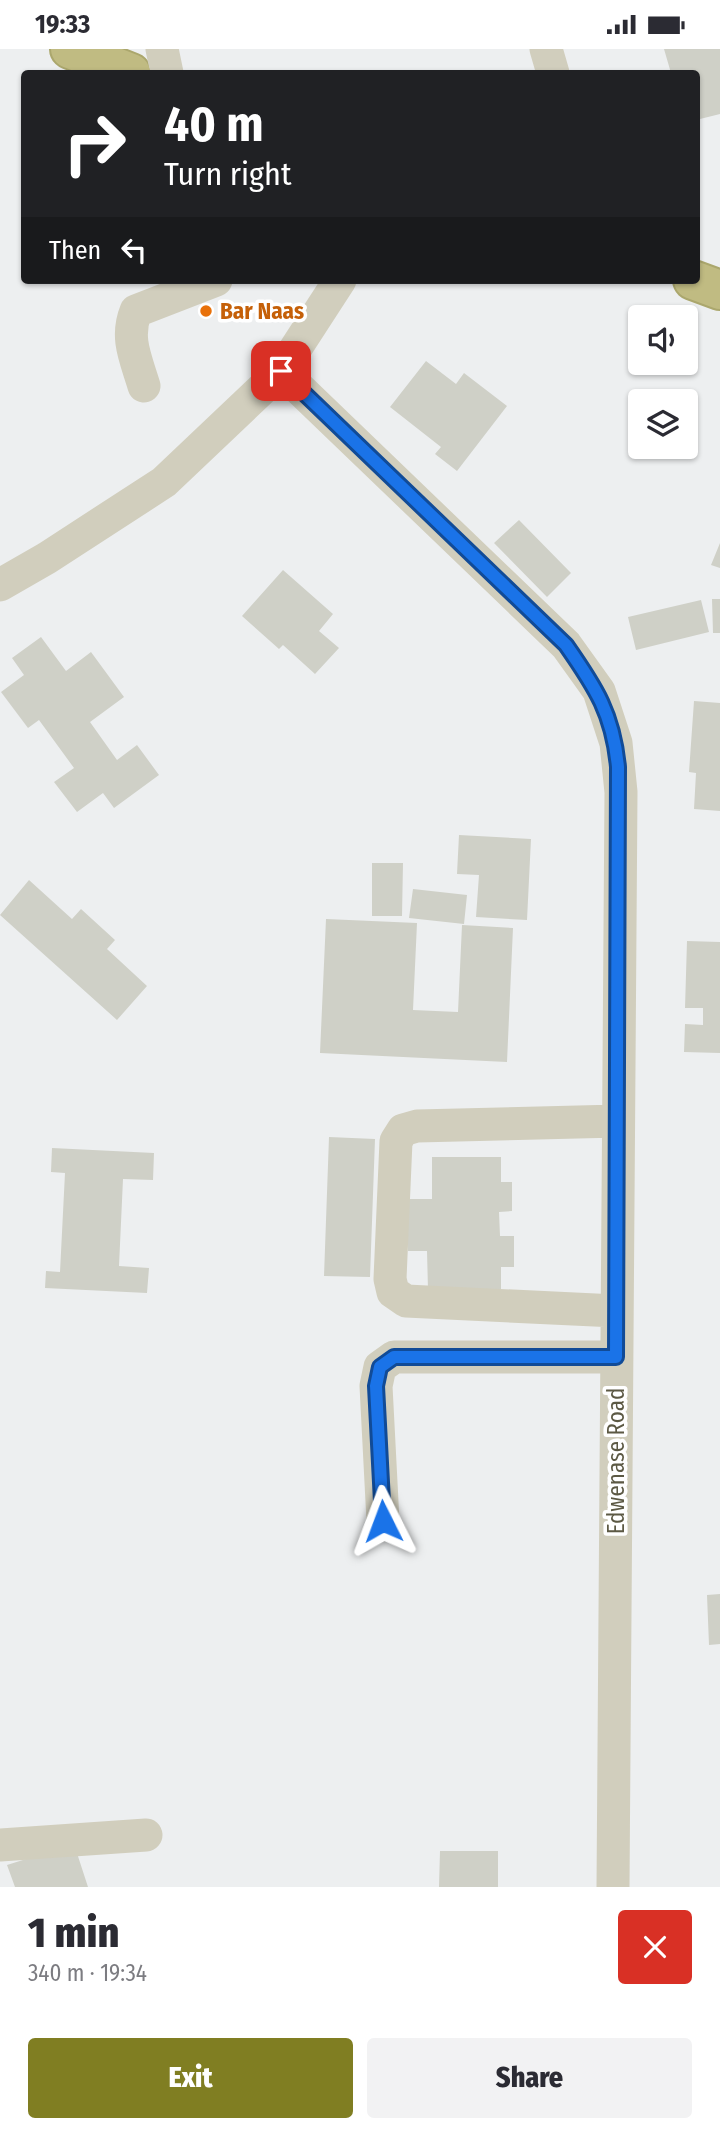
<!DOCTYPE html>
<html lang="en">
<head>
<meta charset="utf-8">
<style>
	:root { --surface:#fff; --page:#f2f2f3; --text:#2b2b33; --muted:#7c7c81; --accent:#807e22 }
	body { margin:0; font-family:"Fira Sans Condensed",sans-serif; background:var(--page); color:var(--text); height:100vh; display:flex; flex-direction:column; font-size:26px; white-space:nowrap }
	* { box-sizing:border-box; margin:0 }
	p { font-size:23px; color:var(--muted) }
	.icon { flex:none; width:38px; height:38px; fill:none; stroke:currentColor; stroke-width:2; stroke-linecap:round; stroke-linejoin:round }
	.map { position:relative; height:1838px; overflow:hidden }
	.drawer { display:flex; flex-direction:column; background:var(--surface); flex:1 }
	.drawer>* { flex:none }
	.top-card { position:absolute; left:21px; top:21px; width:679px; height:214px; border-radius:7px; box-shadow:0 2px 5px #0004; background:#202124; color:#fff; overflow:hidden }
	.tools { position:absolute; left:628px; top:256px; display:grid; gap:14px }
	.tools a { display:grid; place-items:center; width:70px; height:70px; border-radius:7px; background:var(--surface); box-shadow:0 2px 5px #0004; font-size:35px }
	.pin { position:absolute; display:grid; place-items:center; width:60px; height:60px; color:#fff; margin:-30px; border-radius:14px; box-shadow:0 4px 10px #0006 }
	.me { position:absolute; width:77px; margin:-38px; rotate:357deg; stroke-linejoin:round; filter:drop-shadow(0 0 5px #0008) }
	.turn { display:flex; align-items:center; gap:24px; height:147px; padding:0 28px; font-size:32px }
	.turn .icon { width:91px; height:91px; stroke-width:2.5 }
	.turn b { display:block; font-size:49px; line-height:60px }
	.then { display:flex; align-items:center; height:66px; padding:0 28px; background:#0003; gap:14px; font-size:26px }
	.round { display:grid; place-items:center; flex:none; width:74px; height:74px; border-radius:7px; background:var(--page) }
	.head { display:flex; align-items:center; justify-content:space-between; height:119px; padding:0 28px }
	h1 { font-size:42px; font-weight:800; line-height:52px }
	.cta { display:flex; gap:14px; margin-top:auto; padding:14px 28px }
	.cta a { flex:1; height:80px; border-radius:7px; background:var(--accent); color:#fff; font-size:28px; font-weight:800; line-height:80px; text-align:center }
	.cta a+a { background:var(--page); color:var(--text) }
	.status { display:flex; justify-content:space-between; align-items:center; height:49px; padding:0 35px; background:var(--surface); direction:ltr }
	.status svg { height:19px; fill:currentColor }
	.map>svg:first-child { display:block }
	.building { fill:#cfd0c7 }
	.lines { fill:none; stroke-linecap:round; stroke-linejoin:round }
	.highway-casing { stroke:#aba76d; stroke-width:42 }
	.minor { stroke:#d1cebd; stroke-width:33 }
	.highway { stroke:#c0bb82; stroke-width:38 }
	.route-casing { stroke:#114b97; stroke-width:18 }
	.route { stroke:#1a73e8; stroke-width:12 }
	.food-dot { fill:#e8710a; stroke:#fff; stroke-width:2.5 }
	.labels { text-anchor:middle; stroke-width:7; stroke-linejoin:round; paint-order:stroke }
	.food-label { font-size:23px; font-weight:bold; fill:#c56008; stroke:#fff; text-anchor:start }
	.street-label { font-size:23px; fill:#5c5944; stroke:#fff }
</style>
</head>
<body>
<div class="status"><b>19:33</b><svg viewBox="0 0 49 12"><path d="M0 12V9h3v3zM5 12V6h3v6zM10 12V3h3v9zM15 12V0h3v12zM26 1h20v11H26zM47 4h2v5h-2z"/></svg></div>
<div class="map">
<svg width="720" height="1838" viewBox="0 0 720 1838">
	<rect width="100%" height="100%" fill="#edeff0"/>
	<path class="building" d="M664,0h56v65l-24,6v-47h-25z
		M426,312l30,23 8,-11 43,33 -50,65 -22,-17 6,-7 -51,-40z
		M519,471l52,53 -24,24 -53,-54z
		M720,494v25l-9,-3z
		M283,521l50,44 -14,17 20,17 -24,26 -32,-29 -4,4 -37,-33z
		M712,550h8v34h-7z
		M701,551l8,32 -73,18 -8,-33z
		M41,588l25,34 25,-19 33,45 -34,25 27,38 20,-15 22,30 -45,33 -11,-15 -26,19 -23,-30 20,-14 -35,-48 -11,8 -27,-36 23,-17 -12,-17z
		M694,652l26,2v108l-26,-2 2,-36 -7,-1z
		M459,786l72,4 -4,81 -51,-3 3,-42 -22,-1z
		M372,814h31l-1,53h-30z
		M29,831l43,39 9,-10 34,31 -8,9 40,37 -30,34 -117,-105z
		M413,840l54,6 -3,29 -55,-6z
		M326,870l91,4 -4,87 45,2 4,-87 51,3 -6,134 -187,-9z
		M687,892l33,1v111l-36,-1 1,-28 18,1v-17h-18z
		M329,1088l46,2 -5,138 -46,-1z
		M52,1099l102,5 -1,27 -30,-1 -4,87 30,2 -2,25 -102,-5 1,-17 14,1 5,-99 -14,-1z
		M432,1108h69v25h11v29l-13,1 1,24h14v31h-13v22l-73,1 -1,-39h-19v-52h24z
		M720,1545v50l-11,1 -2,-50z
		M74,1795l14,43h-73l-8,-22z
		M440,1802h58v36h-59z"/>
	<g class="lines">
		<defs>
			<path id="highway" d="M70,0l61,24
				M693,231l27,10"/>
		</defs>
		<use href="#highway" class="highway-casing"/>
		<path class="minor" d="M162,0l5,24
			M546,0l7,24
			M281,322l285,274 33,46 17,52 5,49 -8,1095
			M144,337c-8,-27 -19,-48 -8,-75l80,-31
			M0,536l47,-27 117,-76 117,-111 59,-91
			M616,1262l-210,-10 -13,-9 -3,-13 6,-138 7,-11 14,-4 201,-5
			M383,1472l-7,-135 4,-19 14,-10h222
			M0,1796l146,-10"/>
		<use href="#highway" class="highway"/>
	</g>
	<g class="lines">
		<defs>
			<path id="route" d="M281,322l285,274c30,43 47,69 52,122l-2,590h-222l-14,10 -4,19 7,135"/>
		</defs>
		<use href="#route" class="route-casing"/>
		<use href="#route" class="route"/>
	</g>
	<circle class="food-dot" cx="206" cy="262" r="7"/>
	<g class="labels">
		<g class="food-label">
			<text x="220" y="270">Bar Naas</text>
		</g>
		<g class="street-label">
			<text transform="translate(616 1412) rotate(-90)" y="8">Edwenase Road</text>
		</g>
	</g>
</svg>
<div class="tools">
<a><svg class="icon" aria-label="sound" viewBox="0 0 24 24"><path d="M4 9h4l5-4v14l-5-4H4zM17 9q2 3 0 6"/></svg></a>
<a><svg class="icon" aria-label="layers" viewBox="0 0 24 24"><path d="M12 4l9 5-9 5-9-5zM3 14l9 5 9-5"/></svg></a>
</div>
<div class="pin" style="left:281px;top:322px;background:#d93025"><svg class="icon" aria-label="arrive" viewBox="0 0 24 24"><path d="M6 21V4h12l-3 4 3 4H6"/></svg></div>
<svg class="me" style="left:383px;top:1472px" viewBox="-20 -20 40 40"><path d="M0-17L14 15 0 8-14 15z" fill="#1a73e8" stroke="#fff" stroke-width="4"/></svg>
<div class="top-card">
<div class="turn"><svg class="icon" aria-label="right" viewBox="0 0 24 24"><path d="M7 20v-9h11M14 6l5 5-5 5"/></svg><div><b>40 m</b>Turn right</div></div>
<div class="then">Then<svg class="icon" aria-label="left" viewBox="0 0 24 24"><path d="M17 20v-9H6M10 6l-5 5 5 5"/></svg></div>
</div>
</div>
<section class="drawer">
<div class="head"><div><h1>1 min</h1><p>340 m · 19:34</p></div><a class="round" style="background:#d93025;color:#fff"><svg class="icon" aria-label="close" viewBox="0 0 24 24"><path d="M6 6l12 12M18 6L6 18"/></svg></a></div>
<div class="cta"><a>Exit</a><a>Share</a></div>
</section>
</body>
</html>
